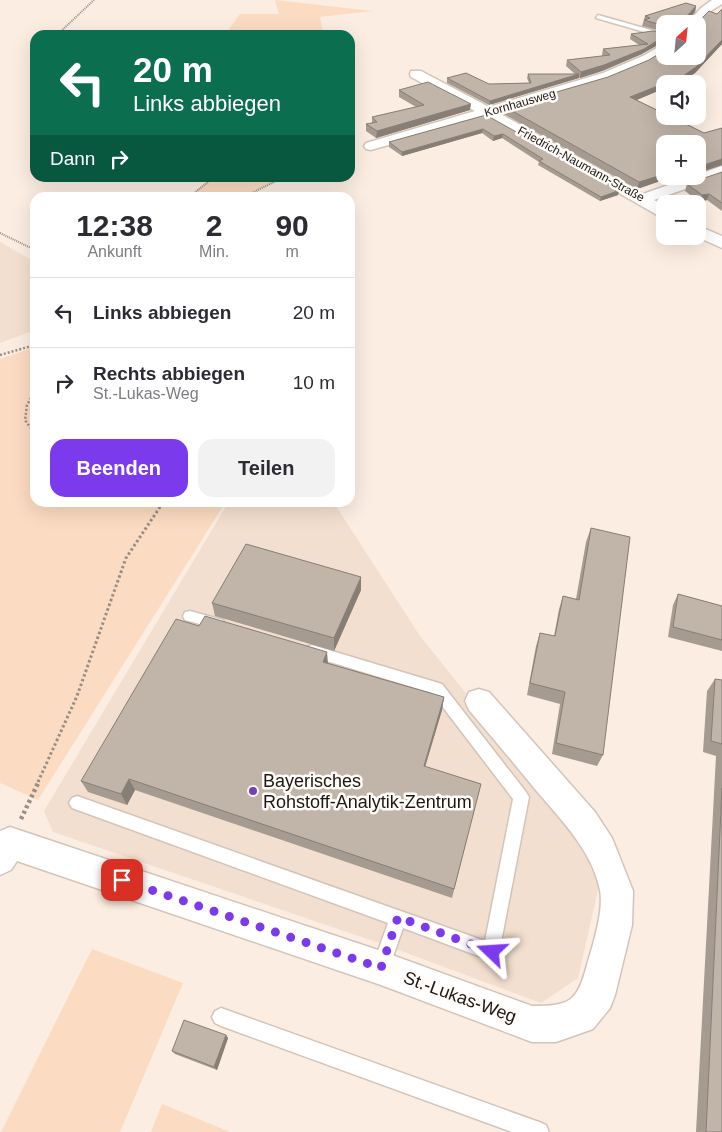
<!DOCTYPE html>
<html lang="de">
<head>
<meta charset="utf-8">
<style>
	:root { --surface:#fff; --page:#f2f2f3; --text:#2b2b33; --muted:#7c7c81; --line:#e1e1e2; --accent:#7c3aed }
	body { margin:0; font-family:Helvetica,sans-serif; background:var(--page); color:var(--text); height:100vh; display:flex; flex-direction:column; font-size:19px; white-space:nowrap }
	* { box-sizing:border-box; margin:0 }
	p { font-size:16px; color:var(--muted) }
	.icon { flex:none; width:28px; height:28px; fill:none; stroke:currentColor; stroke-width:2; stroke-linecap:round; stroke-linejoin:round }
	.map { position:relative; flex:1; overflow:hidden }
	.details { position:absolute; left:30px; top:192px; width:325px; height:315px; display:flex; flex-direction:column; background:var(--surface); border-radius:15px; box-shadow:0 5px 20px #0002 }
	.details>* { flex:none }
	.banner { position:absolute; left:30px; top:30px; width:325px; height:152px; border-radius:15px; box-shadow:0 5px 20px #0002; background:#0b6e4f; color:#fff; overflow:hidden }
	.needle { width:32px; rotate:27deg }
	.fabs { position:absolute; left:656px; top:15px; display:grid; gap:10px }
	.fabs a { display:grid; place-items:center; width:50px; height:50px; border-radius:10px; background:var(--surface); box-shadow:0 5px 20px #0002; font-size:25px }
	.pin { position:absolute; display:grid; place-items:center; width:42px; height:42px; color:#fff; margin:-21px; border-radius:10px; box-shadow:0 2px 8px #0006 }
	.me { position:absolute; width:55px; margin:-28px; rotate:290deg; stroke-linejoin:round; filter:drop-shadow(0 0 4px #0008) }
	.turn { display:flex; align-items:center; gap:18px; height:105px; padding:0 20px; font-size:22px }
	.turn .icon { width:65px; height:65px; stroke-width:2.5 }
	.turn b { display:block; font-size:35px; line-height:42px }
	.then { display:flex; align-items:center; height:48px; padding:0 20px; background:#0003; gap:10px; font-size:19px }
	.eta { display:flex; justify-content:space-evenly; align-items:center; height:85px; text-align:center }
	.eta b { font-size:30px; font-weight:600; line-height:35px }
	.primary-button { display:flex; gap:10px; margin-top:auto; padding:10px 20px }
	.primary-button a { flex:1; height:58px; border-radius:15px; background:var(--accent); color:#fff; font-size:20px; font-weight:600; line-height:58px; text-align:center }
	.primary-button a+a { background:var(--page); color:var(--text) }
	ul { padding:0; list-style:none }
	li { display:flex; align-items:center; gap:15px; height:70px; padding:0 20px; border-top:1px solid var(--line) }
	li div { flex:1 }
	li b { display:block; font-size:19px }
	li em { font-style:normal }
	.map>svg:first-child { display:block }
	.built { fill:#f3dfcf }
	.green { fill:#fbdbc1 }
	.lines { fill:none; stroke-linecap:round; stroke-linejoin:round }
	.service-casing { stroke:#d2c4b9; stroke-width:3 }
	.minor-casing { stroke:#d2c4b9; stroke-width:3 }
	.path-far3 { stroke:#988e86; stroke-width:2; stroke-dasharray:1 1; stroke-linecap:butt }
	.path-far2 { stroke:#988e86; stroke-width:2.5; stroke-dasharray:2 2; stroke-linecap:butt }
	.path-far1 { stroke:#988e86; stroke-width:3; stroke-dasharray:2.5 2.5; stroke-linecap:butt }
	.path { stroke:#988e86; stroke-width:4.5; stroke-dasharray:3 3; stroke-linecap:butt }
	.service { fill:#fff; fill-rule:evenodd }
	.minor { fill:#fff; fill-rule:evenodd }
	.wall { fill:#a69b91 }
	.shaded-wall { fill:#877e76 }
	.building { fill:#c1b4a9; stroke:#877e76 }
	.route { stroke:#7c3aed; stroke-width:9; stroke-dasharray:0 16.2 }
	.poi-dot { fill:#7041b9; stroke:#fffcfa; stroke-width:2 }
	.labels { text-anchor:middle; stroke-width:5; stroke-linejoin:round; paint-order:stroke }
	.far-street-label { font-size:12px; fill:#1d1814; stroke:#fffcfa }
	.near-poi-label { font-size:18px; fill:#1d1814; stroke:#fffcfa; text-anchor:start }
	.near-street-label { font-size:18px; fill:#1d1814; stroke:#fffcfa }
</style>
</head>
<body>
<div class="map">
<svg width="722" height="1132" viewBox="0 0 722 1132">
	<rect width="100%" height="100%" fill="#fbede1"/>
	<path class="built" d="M0,242l35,20v68l-35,13z
		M228,503h106l86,133 152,189 27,61 -21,92 -37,25 -153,-57 -335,-114 -9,-21z"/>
	<path class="green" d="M275,0l97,11 -52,6 3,15 -3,3h-95l15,-21h39z
		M213,178h69l-40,19h-54z
		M35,347v155l190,1 -187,297 -38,-17v-424z
		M92,949l91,34 -63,149h-119z
		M162,1104l68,28h-79z"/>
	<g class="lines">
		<defs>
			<path id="service" d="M598,15l67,19v4l-69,-20z
				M190,611l33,9 2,4 -2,4 -5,1 -33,-9 -2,-4 2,-4z
				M312,645l130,39 84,108 3,5 -31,161 -6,3 -89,-33 -16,46 -6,3 -6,-3 -3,-6 16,-45 -316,-115 -3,-5 3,-5 5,-2 408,145 28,-142 -81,-106 -125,-38 -2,-4 2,-4z
				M221,1008l318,114 7,3 3,7h-37l-291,-106 -6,-3 -3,-6 3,-6z"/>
			<path id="minor" d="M712,0h10v4l-13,8 -11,13 -12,-1 15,-16z
				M665,43v10c-48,32 -111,43 -166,60l144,81 79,-28v10l-68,24 11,6v12l-6,-2 -173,-99 -115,33 -5,-1 -2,-3 2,-3 109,-32 -64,-34 -1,-3 1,-3h10l68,36 114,-34 40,-17z
				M698,226l24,10v12l-27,-12h3z
				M479,689l10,3 106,120 17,26 21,53 -1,34 -17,70 -5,13 -17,21 -37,13h-24l-151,-57 -364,-124 -6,9 -11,5v-44l10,-4 371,124 151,55c38,0 45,-4 55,-41 6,-20 17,-55 13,-75 -8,-40 -40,-71 -65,-101 -22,-27 -44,-53 -66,-79l-4,-9 4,-9z"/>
		</defs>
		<use href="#service" class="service-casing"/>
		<use href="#minor" class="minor-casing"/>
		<path class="path-far3" d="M57,35l37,-35
			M188,198l25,-20
			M242,198l40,-20
			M0,233l35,17"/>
		<path class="path-far2" d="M0,355l35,-10
			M35,391l-8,14 -2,15 10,14
			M159,508l4,-6"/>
		<path class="path-far1" d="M38,782l39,-86 49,-138 34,-51"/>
		<path class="path" d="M21,819l18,-38"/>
		<use href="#service" class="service"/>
		<use href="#minor" class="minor"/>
	</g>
	<path class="wall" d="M686,3l10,3 -1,6 -8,8 12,1 10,-10 8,3 5,-5v35l-27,29 -17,11h-13v4l-28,12 28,14v2h5l34,17 18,-5v37l-24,8v-29h-33v32h23l-15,5 -4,-3 -32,11 -133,-75 1,-7 103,-30 41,-17 16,-10v6h33v-32h-33v8l-23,-6 3,-10z
		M653,31l-11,23 -40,17 -22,7 -1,-1v1l-90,27 -42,-22v-5l42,6 40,-1 -2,-5 1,-4h47l-9,-8 1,-6 36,-4 -1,-1 1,-6 36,-4 -9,-6 1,-5z
		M399,90l71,20 -94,28 -10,-7v-7l6,-1v-6l44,-10 -17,-10z
		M486,115l132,80 -18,6 -62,-36 1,-3 -37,-24 -9,3 -11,-8 -80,23 -13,-9v-5z
		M722,172v39l-15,-11 -7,2 -15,-11 2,-7z
		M591,528l12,227 -6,11 -45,-12 8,-50 -33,-9 9,-49 4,-13 14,3 5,-27 4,-13 13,3 10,-57z
		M361,590l-27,61 -119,-35 -3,-13z
		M678,594l44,12v45l-54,-14 5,-32z
		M328,663l116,34 -2,13 -17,57 56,17 -29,114 -317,-108 -8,15 -39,-13 -7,-11z
		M715,679l7,1v452h-26l20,-376 -13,-4 4,-61z
		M226,1035l2,3 -11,32 -42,-16 -3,-3z"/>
	<path class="shaded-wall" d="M696,6l-1,6 -10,11 1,-6z
		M665,36v5l-23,13 -40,17 -22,7 1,-6z
		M722,40v4l-27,29 -17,11h-3l1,-3z
		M579,74v4l-90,27 1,-4z
		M673,80l-2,4h-6v4l-36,15 1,-6z
		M471,104l-1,6 -94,28 1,-7z
		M483,129l-1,4 -80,23v-4z
		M503,134l-1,4 -9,3 1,-5z
		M722,159v6l-24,8v-6z
		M665,174v2h5l-1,2 -32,11 2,-7z
		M674,176h14l-15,5z
		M620,190l-2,5 -18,6 1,-4z
		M709,194l-2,6 -7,2 2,-7z
		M361,577v13l-27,61v-13z
		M327,652l1,12 -5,-2z
		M444,697l-2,13 -20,67 2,-11z
		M129,779l6,11 -8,15 -6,-11z
		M226,1035l2,3 -11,32 -3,-3z"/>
	<path class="building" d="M686,3l10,3 -10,11v3l13,1 10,-10 8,3 5,-5v31l-26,27 -20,14 -3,-1 -43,17 35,17v2h5l34,17 18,-5v31l-24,8v-23h-33v30l-26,8 -134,-75 103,-30 41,-17 16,-10v6h33v-32h-33v2l-21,-6 6,-2 -5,-2z
		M653,31l12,2v3l-21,13 -40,16 -23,7 -14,-12 43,-5 -7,-6 45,-5 -17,-10z
		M466,73l23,11 42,-1 -3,-9h51l-89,27 -43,-23z
		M428,82l43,22 -94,27 -11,-7 11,-2 -5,-5 52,-12 -25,-15z
		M486,115l134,75 -19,7 -62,-36 4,-2 -40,-25 -9,2 -11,-7 -81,23 -13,-10z
		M722,172v31l-13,-9 -7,1 -15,-11z
		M591,528l39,9 -27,218 -47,-12 9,-51 -35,-9 10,-50 15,3 8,-40 16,4z
		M246,544l115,33 -27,61 -122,-35z
		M678,594l44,12v34l-49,-13z
		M205,616l122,36 -4,10 121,35 -20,69 57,18 -27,105 -325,-110 -8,15 -40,-13 95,-162 23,7z
		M715,679l7,1v64l-11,-3z
		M722,788v344h-16z
		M184,1020l42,15 -12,32 -42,-16z"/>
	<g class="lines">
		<path class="route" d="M122,880l259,88 17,-51 94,35"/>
	</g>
	<circle class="poi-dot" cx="253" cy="791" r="5"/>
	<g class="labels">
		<g class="far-street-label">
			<text transform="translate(520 103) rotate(-16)" y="4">Kornhausweg</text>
			<text transform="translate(581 164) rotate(29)" y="4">Friedrich-Naumann-Straße</text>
		</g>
		<g class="near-poi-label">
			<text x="263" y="787">Bayerisches<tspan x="263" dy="21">Rohstoff-Analytik-Zentrum</tspan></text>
		</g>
		<g class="near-street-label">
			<text transform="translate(460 997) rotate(20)" y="6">St.-Lukas-Weg</text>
		</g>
	</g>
</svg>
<div class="fabs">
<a><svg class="needle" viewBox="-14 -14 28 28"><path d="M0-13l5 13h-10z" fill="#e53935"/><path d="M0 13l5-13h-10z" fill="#7c7c81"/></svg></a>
<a><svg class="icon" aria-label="sound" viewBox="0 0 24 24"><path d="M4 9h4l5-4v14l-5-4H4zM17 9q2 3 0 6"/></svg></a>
<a>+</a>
<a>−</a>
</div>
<div class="pin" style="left:122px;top:880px;background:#d93025"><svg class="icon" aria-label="arrive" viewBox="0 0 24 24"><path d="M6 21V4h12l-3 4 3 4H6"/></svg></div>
<svg class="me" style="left:492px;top:952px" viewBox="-20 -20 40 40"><path d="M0-17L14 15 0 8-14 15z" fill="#7c3aed" stroke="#fff" stroke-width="4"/></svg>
<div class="banner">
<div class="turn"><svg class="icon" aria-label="left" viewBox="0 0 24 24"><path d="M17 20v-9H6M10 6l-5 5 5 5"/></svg><div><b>20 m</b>Links abbiegen</div></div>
<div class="then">Dann<svg class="icon" aria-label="right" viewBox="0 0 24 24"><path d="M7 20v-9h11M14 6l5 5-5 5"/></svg></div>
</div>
<section class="details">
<div class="eta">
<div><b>12:38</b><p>Ankunft</p></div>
<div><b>2</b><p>Min.</p></div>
<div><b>90</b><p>m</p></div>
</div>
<ul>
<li><svg class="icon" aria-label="left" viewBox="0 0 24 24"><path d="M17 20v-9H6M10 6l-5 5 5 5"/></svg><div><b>Links abbiegen</b></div><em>20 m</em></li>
<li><svg class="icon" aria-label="right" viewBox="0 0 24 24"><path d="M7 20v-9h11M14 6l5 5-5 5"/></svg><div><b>Rechts abbiegen</b><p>St.-Lukas-Weg</p></div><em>10 m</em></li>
</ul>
<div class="primary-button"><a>Beenden</a><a>Teilen</a></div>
</section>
</div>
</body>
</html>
